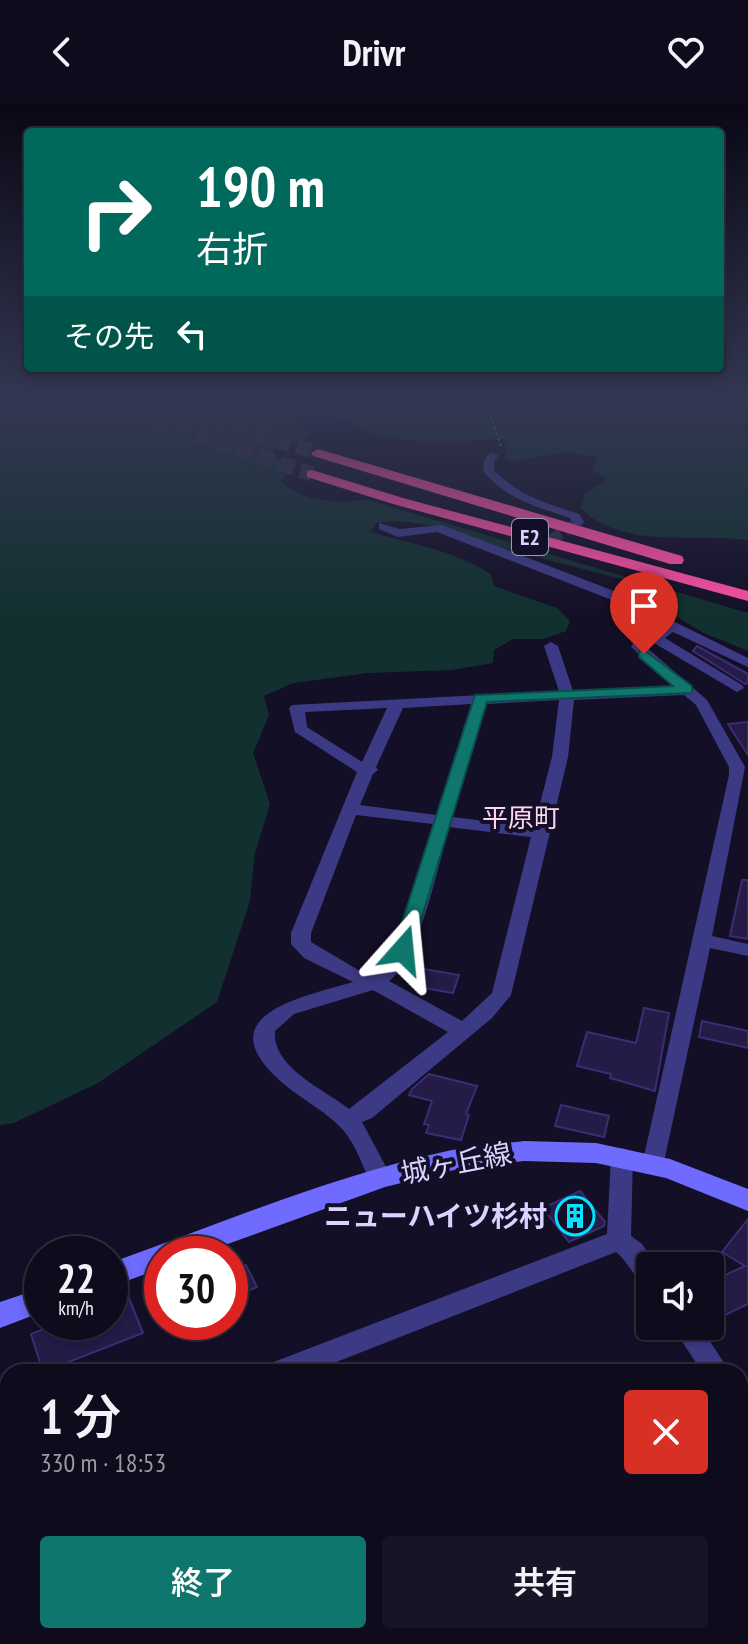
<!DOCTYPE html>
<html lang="ja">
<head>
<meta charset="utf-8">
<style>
	:root { --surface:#0e0b1c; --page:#171425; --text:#f1f3f6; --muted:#9b9ba3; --line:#2e2b3b; --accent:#0f766e }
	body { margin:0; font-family:"PT Sans Narrow","Noto Sans JP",sans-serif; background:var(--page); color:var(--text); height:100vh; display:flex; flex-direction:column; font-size:30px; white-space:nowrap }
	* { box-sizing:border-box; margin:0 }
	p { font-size:26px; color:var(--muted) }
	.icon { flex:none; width:44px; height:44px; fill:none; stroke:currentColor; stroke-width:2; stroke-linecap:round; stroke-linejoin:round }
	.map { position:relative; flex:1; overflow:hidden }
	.sheet { position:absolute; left:0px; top:1260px; width:748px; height:280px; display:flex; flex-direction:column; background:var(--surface); border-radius:24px 24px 0 0; box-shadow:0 4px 12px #0003,0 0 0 2px var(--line) }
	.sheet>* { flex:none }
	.guide { position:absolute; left:24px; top:24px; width:700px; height:244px; border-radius:8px; box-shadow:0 4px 12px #0003,0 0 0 2px var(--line); background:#00695c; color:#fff; overflow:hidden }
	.fabs { position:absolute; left:636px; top:1148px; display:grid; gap:16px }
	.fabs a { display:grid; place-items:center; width:88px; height:88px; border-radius:8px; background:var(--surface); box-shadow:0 4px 12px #0003,0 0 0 2px var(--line); font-size:40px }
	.speed { position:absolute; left:24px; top:1132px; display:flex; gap:16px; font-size:40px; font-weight:700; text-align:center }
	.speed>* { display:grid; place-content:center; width:104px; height:104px; border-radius:50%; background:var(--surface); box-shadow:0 4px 12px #0003,0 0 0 2px var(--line); line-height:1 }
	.speed small { font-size:20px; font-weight:400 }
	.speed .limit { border:12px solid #d22; background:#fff; color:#111 }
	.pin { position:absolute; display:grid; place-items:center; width:68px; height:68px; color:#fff; margin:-82px -34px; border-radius:50% 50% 50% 0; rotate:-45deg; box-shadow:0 0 8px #0007 }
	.pin .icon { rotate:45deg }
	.me { position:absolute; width:88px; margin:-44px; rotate:18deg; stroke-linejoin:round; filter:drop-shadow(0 0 6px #0008) }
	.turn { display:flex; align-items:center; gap:28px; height:168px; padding:0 40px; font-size:36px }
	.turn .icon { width:104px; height:104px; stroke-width:2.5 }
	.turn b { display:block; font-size:56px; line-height:68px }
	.then { display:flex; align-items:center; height:76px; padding:0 40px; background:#0003; gap:16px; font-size:30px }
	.round { display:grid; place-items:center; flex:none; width:84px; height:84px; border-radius:8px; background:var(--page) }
	.headline { display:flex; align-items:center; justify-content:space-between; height:136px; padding:0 40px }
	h1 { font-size:48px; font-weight:600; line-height:60px }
	.primary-button { display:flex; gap:16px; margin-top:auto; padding:16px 40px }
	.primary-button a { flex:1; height:92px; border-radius:8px; background:var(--accent); color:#fff; font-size:32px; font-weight:600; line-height:92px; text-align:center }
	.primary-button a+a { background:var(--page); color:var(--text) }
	header { display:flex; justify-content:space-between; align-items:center; height:104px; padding:0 40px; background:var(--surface); font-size:36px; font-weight:600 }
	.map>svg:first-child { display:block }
	.green { fill:#12302f }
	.building { fill:#241b47; stroke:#3b2d73; stroke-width:2 }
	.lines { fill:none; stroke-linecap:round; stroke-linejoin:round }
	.street-tunnel-far1 { stroke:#312d47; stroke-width:11; stroke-dasharray:11 5; stroke-linecap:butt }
	.street-tunnel { stroke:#312d47; stroke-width:14; stroke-dasharray:14 7; stroke-linecap:butt }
	.highway-tunnel { stroke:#312d47; stroke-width:15; stroke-dasharray:15 7; stroke-linecap:butt }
	.path-far1 { stroke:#2fb8b0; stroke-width:2; stroke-dasharray:2 4; stroke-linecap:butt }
	.path { stroke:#2fb8b0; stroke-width:5; stroke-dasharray:6 9; stroke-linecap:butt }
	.street { fill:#3d3a85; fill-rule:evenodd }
	.secondary { fill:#6f6bff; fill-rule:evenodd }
	.highway { fill:#ff4fa3; fill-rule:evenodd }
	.route { fill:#0f766e; stroke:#0a4d48; stroke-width:2 }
	.labels { text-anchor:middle; stroke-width:8; stroke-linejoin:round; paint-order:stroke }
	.shield { fill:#130f26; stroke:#9e99be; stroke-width:2 }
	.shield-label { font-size:22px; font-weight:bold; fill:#d9d4ff }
	.neighbourhood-label { font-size:26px; fill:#ffd6f0; stroke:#130f26 }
	.near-street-label { font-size:28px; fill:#d9d4ff; stroke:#130f26 }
	.near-poi-label { font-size:28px; font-weight:bold; fill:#d9d4ff; stroke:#130f26; text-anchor:end }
</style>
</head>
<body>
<header><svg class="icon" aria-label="back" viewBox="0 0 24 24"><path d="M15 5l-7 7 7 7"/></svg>Drivr<svg class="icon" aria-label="heart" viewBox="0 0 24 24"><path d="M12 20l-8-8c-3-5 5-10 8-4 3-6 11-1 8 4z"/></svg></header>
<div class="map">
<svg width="748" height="1540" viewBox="0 0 748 1540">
	<rect width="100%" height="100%" fill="#130f26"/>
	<path class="green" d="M0,296h748v5l-5,3 5,8 -5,14 5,6v104c-55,-7 -124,10 -168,-32l5,-15 23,-13 -16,-11 6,-12 -31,-5 -55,9 -7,-3 4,-18c-15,-3 -28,0 -43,1 -28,1 -56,0 -82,-5 -38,-8 -38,-30 -83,-17l8,16c-12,10 -29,8 -41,19l16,7 5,10 -8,10c23,23 56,21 87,19l380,113v38l-44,-18 -47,-27 3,-12 -11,-8 -109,-28v-6c-15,-4 -29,0 -43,-5 -40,-13 -78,-31 -121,-24l-6,9c42,12 83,18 121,42l3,12 63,22 13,13 -4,10 -23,8h-30l-19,11 -1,13 -42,7 -83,3 -75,10 -29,13 5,19 -16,38 17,51 -15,49 -5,48 -33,101 -119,81 -84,40 -14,2z"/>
	<path class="building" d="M697,542l51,28v9l-3,1 -52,-33z
		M748,618v33l-20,-31z
		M742,776h6v59l-18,-3z
		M418,864l41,7 -6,18 -41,-7z
		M644,904l25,5 -14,78 -45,-13 1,-4 -34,-8 10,-34 49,11z
		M702,917l46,10v17l-49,-11z
		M429,970l48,12 -11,28 3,1 -8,25 -35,-7 3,-8 -5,-1 8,-23 -23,-6 3,-6z
		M561,1001l48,11 -5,21 -49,-11z
		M580,1087l25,31 -1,4 -35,16 -26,-34z
		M748,1115v85l-27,13 -11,-14v-21l35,-16 -23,-14z
		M246,1161l11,22 -27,12v-28z
		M128,1192l15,37 -100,39 -12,-38 30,-12h49v-19z"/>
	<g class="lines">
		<path class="street-tunnel-far1" d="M538,444l40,-26"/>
		<path class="street-tunnel" d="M533,447l8,-5"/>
		<path class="highway-tunnel" d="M92,296l220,74
			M150,296l168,53"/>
		<path class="path-far1" d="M501,342l-11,-32c25,-24 58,-8 89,-8 15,0 28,-7 43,-6 23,2 44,19 66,7l-4,-7"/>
		<path class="path" d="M740,1297l8,15"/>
		<path class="street" d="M490,349l9,2 -5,6v9c27,27 50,32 85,44l5,8 -2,3h-8l-4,-7c-34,-12 -63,-18 -87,-47l1,-10z
			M379,419l21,6 42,-4 198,76 37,22 71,35v9l-75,-35 -8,6 77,47 2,3 -7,4 -83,-49 -9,3 62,54 38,67 -33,169 36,8v12l-38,-8 -48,223 -8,3 -8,-3 -4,-6 87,-390v-8l-33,-62 -12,-10 -110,5 -6,57 -57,238 -19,23 -120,100 -10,4 30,56 -4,7 -8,2 -8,-2c-10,-19 -15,-39 -29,-55 -16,-18 -40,-30 -58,-45 -82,-69 14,-87 68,-103l-49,-24 -13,-14v-11l66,-161 -62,-40 -6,-24 3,-3 267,-14 -15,-45 7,-4 7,4 15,45 101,-5 -43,-39 4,-7 16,-5 12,-9 -33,-19 -193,-75 -39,5 -19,-8zM559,596l-7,57 -18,70 -82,-10 34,-113zM471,600l-35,111 -76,-10 13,-31 5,-4 -2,-3 27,-59zM387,604l-25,54 -55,-35 -2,-15zM356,711l77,9 -40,126 -10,16 -11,8 -12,-3 -49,-29v-9zM449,723l82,10 -39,156 -30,28 -73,-40c31,-22 49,-116 60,-154zM373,886l75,42 -99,77c-25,-20 -77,-41 -74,-78l19,-17z
			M622,1044l8,3 3,6 -2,79 11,8 15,22h-7v21c-16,-6 -21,-25 -34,-35l-305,120h-44l4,-9 336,-129 4,-77 3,-6z
			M672,1222h28l30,46h-28z
			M0,1274l8,4v54l-8,-3z
			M8,1361v29l-8,3v-29z
			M748,1495v31l-8,4v-32z
			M44,1532h32l2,8h-32z
			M105,1532h46l-4,8h-46z
			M681,1532h43l-4,8h-43z"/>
		<path class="secondary" d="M524,1037l72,2 74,16 78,30v22l-82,-33 -70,-15 -72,-2 -70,9 -69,17 -185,67h-38v14l-52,19v-24c112,-40 224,-88 342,-113 23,-4 48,-6 72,-9z
			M42,1184v24l-42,16v-26z"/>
		<path class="highway" d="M318,345l364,107 2,4 -2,4h-12l-357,-108 -2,-3z
			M312,366l91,28 345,93v10l-355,-97 -86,-27v-6z"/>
	</g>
	<linearGradient id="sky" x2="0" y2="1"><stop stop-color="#0a0815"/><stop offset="0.58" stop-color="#333752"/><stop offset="1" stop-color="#333752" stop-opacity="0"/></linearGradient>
	<rect width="748" height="511" fill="url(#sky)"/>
	<path class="route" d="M644,546l48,36v7l-205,9 -75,248 -9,6 -7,-2 -3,-4 82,-255 198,-9 -34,-29v-6z"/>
	<defs>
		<symbol id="building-ring" viewBox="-11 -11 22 22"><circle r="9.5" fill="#130f26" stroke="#00e5ff" stroke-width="1.5"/><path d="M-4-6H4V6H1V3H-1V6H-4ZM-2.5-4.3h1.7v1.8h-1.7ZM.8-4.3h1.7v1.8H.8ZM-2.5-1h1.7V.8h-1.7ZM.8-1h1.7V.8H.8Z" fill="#00e5ff"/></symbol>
	</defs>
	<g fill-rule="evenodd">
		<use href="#building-ring" x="553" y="1090" width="44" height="44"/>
	</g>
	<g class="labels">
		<rect class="shield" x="512" y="415" width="36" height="36" rx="6"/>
		<g class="shield-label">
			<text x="530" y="441">E2</text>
		</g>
		<g class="neighbourhood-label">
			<text x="521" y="723">平原町</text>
		</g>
		<g class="near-street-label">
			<text transform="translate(456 1059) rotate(-11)" y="10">城ヶ丘線</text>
		</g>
		<g class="near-poi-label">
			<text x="547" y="1122">ニューハイツ杉村</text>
		</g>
	</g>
</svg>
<div class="fabs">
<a><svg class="icon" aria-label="sound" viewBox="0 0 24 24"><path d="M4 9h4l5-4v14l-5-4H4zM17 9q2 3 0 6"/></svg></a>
</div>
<div class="speed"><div>22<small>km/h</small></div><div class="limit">30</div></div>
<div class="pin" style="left:644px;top:550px;background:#d93025"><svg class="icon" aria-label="arrive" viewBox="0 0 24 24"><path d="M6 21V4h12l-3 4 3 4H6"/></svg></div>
<svg class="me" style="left:403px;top:846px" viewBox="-20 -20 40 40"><path d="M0-17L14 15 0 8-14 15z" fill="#0f766e" stroke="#fff" stroke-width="4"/></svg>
<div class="guide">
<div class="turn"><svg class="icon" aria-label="right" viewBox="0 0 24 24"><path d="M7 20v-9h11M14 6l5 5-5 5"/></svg><div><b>190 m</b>右折</div></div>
<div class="then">その先<svg class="icon" aria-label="left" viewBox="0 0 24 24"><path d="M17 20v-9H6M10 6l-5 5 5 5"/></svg></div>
</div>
<section class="sheet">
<div class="headline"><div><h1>1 分</h1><p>330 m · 18:53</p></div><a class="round" style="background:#d93025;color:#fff"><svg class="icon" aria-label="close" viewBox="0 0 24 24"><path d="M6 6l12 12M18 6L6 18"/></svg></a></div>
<div class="primary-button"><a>終了</a><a>共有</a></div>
</section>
</div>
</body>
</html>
